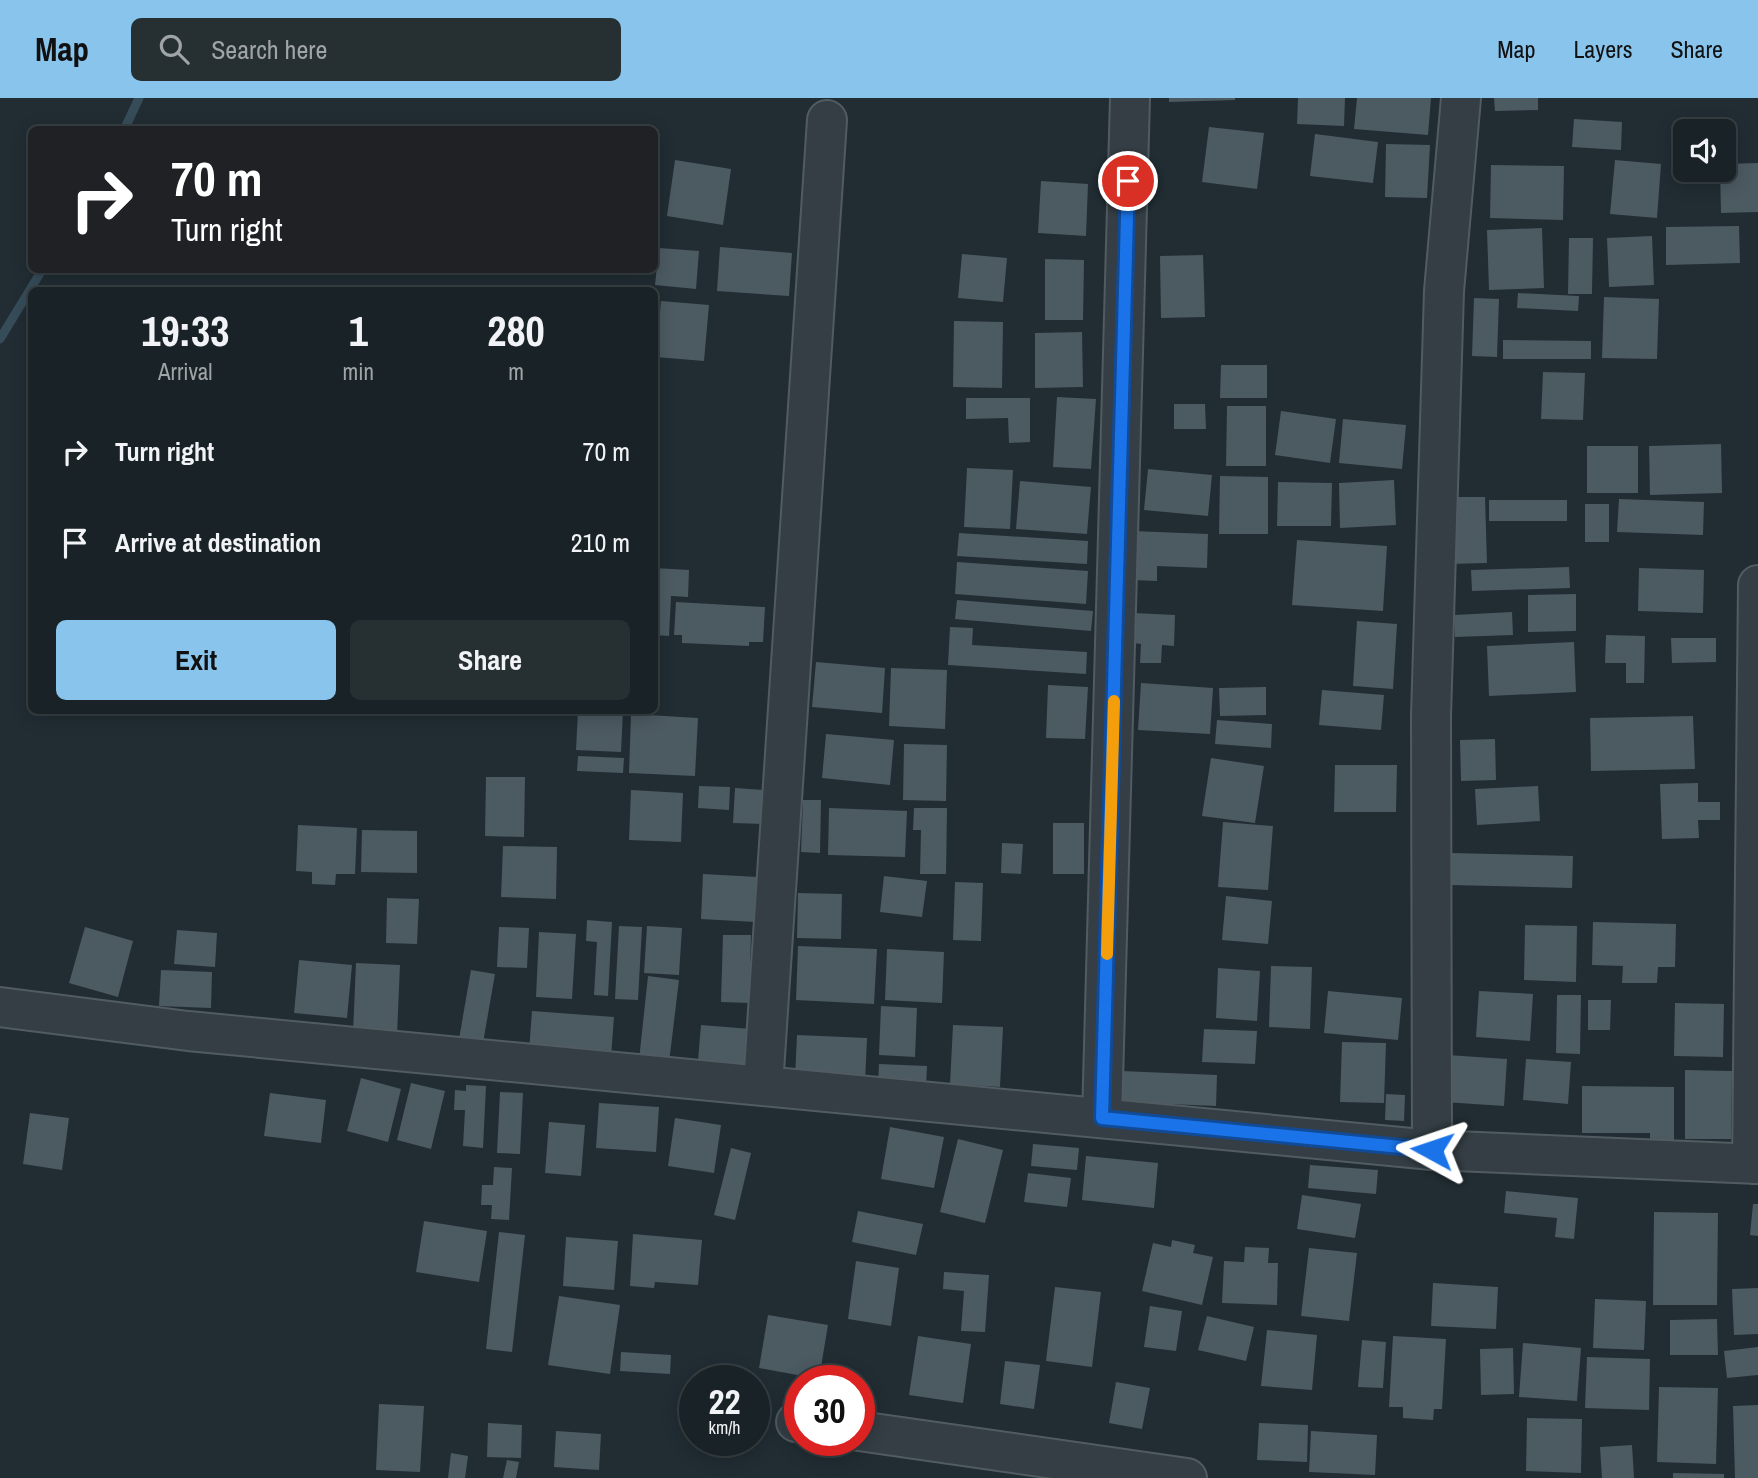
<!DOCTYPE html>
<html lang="en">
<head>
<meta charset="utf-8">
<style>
	:root { --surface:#192226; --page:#262f32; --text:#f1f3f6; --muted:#9fa4a7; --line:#373f43; --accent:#88c4ec }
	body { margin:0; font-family:"Archivo Narrow",sans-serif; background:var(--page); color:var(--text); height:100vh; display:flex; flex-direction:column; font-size:26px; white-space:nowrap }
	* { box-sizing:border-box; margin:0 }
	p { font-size:23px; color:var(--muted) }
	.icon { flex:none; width:38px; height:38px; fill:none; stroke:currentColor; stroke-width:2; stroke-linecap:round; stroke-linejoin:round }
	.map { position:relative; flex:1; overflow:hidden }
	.drawer { position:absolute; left:28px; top:189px; width:630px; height:427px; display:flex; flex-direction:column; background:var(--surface); border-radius:10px; box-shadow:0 4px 18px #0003,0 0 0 2px var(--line) }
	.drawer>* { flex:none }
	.banner { position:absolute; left:28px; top:28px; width:630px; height:147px; border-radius:10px; box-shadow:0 4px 18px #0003,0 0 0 2px var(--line); background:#202124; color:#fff; overflow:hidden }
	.fabs { position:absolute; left:1673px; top:21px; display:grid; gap:14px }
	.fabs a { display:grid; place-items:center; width:63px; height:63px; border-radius:10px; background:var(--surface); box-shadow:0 4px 18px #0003,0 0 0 2px var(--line); font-size:35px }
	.speed { position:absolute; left:679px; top:1267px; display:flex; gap:14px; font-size:35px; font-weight:700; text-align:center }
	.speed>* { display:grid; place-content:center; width:91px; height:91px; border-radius:50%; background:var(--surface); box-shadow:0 4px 18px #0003,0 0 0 2px var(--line); line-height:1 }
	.speed small { font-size:18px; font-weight:400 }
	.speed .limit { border:10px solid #d22; background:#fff; color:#111 }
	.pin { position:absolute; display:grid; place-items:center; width:60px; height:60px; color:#fff; margin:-30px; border:4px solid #fff; border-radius:50%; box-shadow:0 2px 7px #0007 }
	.me { position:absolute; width:77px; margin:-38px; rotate:275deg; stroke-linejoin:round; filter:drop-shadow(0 0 5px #0008) }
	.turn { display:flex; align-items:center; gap:24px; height:147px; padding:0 28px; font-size:32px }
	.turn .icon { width:91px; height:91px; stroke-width:2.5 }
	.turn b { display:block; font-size:49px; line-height:60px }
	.eta { display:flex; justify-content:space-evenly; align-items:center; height:119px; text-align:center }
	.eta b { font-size:42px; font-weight:700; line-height:49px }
	.primary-button { display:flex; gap:14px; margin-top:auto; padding:14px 28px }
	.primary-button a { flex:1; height:80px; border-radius:10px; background:var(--accent); color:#111; font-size:28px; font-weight:700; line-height:80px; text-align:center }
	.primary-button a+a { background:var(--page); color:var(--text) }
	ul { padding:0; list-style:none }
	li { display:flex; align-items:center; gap:21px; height:91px; padding:0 28px }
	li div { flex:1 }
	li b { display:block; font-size:26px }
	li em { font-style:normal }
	header { display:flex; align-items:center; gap:42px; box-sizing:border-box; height:98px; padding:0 35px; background:var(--accent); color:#111 }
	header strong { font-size:33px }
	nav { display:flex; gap:38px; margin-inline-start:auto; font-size:24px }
	.search { width:490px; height:63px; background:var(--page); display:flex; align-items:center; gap:18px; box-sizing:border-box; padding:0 24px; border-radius:10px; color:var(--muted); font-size:26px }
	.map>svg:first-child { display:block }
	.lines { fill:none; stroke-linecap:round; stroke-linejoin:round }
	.stream { stroke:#364c59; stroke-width:9 }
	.building { fill:#4c5a62 }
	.minor-casing { stroke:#515c62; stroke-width:42 }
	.minor { stroke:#343e44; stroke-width:38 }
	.route-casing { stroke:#114b97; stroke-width:18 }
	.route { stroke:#1a73e8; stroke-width:12 }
	.slow { stroke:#f59e0b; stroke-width:12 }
</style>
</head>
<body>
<header>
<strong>Map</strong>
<div class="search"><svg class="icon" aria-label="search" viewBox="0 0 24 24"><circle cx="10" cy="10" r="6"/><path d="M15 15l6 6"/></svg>Search here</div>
<nav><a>Map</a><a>Layers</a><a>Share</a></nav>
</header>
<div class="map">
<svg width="1758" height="1380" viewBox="0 0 1758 1380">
	<rect width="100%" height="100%" fill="#212d33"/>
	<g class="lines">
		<path class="stream" d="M124,32l15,-32
			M0,241l42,-69"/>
	</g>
	<path class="building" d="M1169,0h66v2l-66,2z
		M1298,0h47l-1,28 -47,-2z
		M1357,0h74l-3,37 -74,-6z
		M1494,0h44v12l-43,1z
		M1574,21l48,3 -1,28 -49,-3z
		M1209,29l55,6 -7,56 -55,-7z
		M1315,36l63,8 -5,41 -63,-7z
		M1386,46l44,1 -3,53 -42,-1z
		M675,62l56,9 -8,56 -56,-9z
		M1615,62l46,4 -4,54 -47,-4z
		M1758,65v49l-37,1 -1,-43h4v-6z
		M1491,67l73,1 -1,54 -73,-2z
		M1041,83l47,3 -2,52 -48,-3z
		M1739,128l1,37 -74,2v-38z
		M1542,130l2,60 -55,2 -2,-60z
		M1652,138l2,49 -45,2 -2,-49z
		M1569,140h24l-1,56h-24z
		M720,149l72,6 -3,43 -72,-5z
		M659,150l40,3 -3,38 -41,-4z
		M962,156l45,4 -4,44 -45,-4z
		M1203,157l2,62 -44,1 -1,-62z
		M1045,161l39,1 -1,60h-38z
		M1518,195l61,3 -1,15 -61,-3z
		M1604,199l55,2 -2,60 -55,-1z
		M1474,200l25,1 -2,58 -25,-1z
		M661,203l48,4 -5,56 -48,-4z
		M954,223l49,1 -1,66 -49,-1z
		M1082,234l1,55 -48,1v-55z
		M1503,242l88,1v18h-88z
		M1221,267h46v33h-47z
		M1543,274l42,1 -2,47 -42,-1z
		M1057,299l39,2 -5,70 -38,-2z
		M966,300h64v44l-21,1 -1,-25 -42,1z
		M1174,306h31l1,25h-32z
		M1227,308h39v60h-40z
		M1281,313l55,8 -6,44 -55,-8z
		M1343,321l63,6 -4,44 -63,-6z
		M1721,346l1,49 -72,2 -1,-49z
		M1587,348h51v47h-51z
		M967,370l46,2 -3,59 -46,-2z
		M1148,371l64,6 -4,41 -64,-6z
		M1220,378l48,1v57h-49z
		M1394,382l2,45 -56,3 -1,-45z
		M1020,383l71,6 -4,47 -71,-5z
		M1278,384l54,1 -1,43h-54z
		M1448,399h37l2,66 -38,1z
		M1619,401l85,3 -1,33 -86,-3z
		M1489,402h78v21h-78z
		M1585,406h24v38h-24z
		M1133,433l75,3 -1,34 -50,-2v15l-25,-1z
		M959,435l129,8 -1,23 -130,-8z
		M1297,442l90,6 -4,65 -91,-6z
		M957,464l131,9 -2,33 -131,-10z
		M1569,469l1,21 -98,3 -1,-21z
		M654,470l35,2 -1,27 -17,-1 -2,40 -15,-1z
		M1639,470l65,2 -1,43 -65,-2z
		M1576,496v37l-48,1v-37z
		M957,502l136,11 -2,20 -136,-12z
		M676,504l89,5 -2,35h-14v4l-67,-3v-8h-8z
		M1512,514l1,23 -58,2 -1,-22z
		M1134,515l41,2 -1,31 -12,-1 -1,18h-21l1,-19 -8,-1z
		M1357,523l40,3 -4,65 -40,-3z
		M950,529l23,1 -1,17 115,7 -1,22 -138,-9z
		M1606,537l39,1 -1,47h-18v-20h-21z
		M1671,540h45v24l-44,1z
		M1574,544l2,50 -87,4 -2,-50z
		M816,564l69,6 -3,45 -70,-6z
		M891,570l56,2 -2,59 -56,-3z
		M1141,585l72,5 -3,46 -72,-4z
		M1048,587l40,2 -3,52 -39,-1z
		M1266,589v28l-46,1 -1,-28z
		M1322,592l62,5 -3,35 -62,-5z
		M578,612h45l-2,42 -45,-2z
		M631,616l67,4 -3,58 -66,-3z
		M1693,618l2,53 -104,2 -1,-53z
		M1217,622l55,4 -1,24 -56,-4z
		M826,636l68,6 -4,45 -68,-7z
		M1495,641l1,41 -35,1 -1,-41z
		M904,646l43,1 -1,56 -43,-1z
		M578,658l46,2 -1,15 -46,-2z
		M1211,660l53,8 -9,57 -53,-7z
		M1335,667h62l-1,47h-62z
		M486,679h39l-1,60 -39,-1z
		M1698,685v19h22v18h-22l1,18 -37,1 -2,-55z
		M699,688l31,1 -1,23 -31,-2z
		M1538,688l2,35 -63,4 -2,-36z
		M735,690l29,2 -1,34 -30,-1z
		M631,692l52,3 -2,49 -52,-2z
		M803,702h18l-1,53 -19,-1z
		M829,710l78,3 -2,46 -77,-2z
		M914,710h33l-1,66h-26l1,-44h-8z
		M1223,724l50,4 -5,64 -50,-3z
		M1053,725h31v51h-31z
		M298,727l59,3 -2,46h-19l-1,11 -23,-1v-12l-16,-1z
		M362,732l55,1v42l-56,-1z
		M1002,745l21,1 -2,30 -20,-1z
		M503,748l54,1 -1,52 -55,-2z
		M1451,755l122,3 -1,32 -122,-3z
		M703,776l55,3 -3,45 -54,-3z
		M884,778l43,5 -5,36 -42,-5z
		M955,784l28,1 -2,58 -28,-1z
		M798,795l44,1 -1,45 -44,-1z
		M1226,798l46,5 -4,43 -46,-4z
		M387,800l32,1 -2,45 -31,-1z
		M587,822l25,2 -4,74 -14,-1 3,-53 -11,-1z
		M1593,824l83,2 -1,43h-17l-1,16h-35l1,-17 -31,-1z
		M1525,827l52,1 -1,56 -52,-2z
		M619,828l23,1 -4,73 -23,-1z
		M647,828l35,2 -3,47 -35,-2z
		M85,829l48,14 -15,56 -49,-14z
		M499,829l30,1 -2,40 -30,-1z
		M177,832l40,3 -2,34 -41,-3z
		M539,834l37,2 -4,65 -36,-2z
		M723,837h28l-2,68 -28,-1z
		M798,848l79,3 -3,55 -78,-4z
		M887,851l57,3 -2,51 -57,-3z
		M299,862l53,5 -5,53 -53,-5z
		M356,865l44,2 -3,70 -44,-2z
		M1271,868l41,1 -2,62 -41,-2z
		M1218,870l42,3 -3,50 -41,-3z
		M161,872l51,2 -1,36 -52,-2z
		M471,872l24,4 -12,69 -24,-4z
		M648,878l31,4 -10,83 -30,-3z
		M1328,893l74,7 -4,42 -74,-7z
		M1479,893l54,3 -3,47 -54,-4z
		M1557,897h24l-1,59 -24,-1z
		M1588,902h23l-1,30h-22z
		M1675,905l49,1 -1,53 -49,-1z
		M881,908l36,2 -2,49 -36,-2z
		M532,913l82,6 -3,40 -82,-6z
		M701,927l50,4 -3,47 -51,-4z
		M953,927l50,2 -3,60 -50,-3z
		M1204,931l53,2 -2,33 -53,-2z
		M797,937l70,3 -2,44 -70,-4z
		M1342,944l44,1 -2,60 -44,-1z
		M1447,957l60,4 -3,47 -60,-4z
		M1526,961l45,3 -3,42 -45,-4z
		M879,966l48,2 -1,21 -48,-2z
		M1685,972l47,1 -1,68h-46z
		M1121,973l96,4 -1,31 -96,-4z
		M361,980l40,11 -13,53 -41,-11z
		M411,985l34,8 -14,58 -34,-9z
		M466,987l20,1 -3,62 -20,-2 2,-36h-11l1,-20 11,1z
		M1582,988l92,1v53h-24v-7h-68z
		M500,994l23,1 -3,61 -23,-1z
		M270,995l56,7 -5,43 -57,-7z
		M1386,996l19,1 -1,26 -19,-1z
		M599,1005l60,4 -3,45 -60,-4z
		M30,1015l39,5 -7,52 -39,-6z
		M675,1020l46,7 -7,48 -46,-7z
		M549,1024l36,3 -4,51 -36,-3z
		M890,1029l54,10 -10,51 -53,-9z
		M958,1041l45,11 -18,73 -45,-11z
		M1033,1046l46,4 -2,22 -46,-4z
		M731,1050l20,5 -16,67 -21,-5z
		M1086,1058l72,7 -4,45 -72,-8z
		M1310,1067l68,5 -2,24 -68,-6z
		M494,1069l18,1 -3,52 -18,-1 1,-14h-11l1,-20h11z
		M1028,1075l43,5 -4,29 -43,-5z
		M1506,1093l72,7 -4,41 -19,-2 2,-19 -53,-5z
		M1302,1097l59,9 -6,34 -58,-9z
		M1753,1106h5v32l-8,-1z
		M858,1113l65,13 -7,31 -64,-13z
		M1654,1114l64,1 -1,92h-64z
		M424,1123l63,10 -8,51 -63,-10z
		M499,1134l26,3 -13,117 -26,-3z
		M633,1136l69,6 -4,45 -43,-3 -1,6 -24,-2z
		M566,1139l52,4 -4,49 -51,-4z
		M1172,1142l23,5 -2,8 20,4 -11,48 -60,-14 11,-48 18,4z
		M1245,1149l24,1 -1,15h10l-1,42 -55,-2 2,-42 20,1z
		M1309,1150l48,5 -8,68 -48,-5z
		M856,1163l43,7 -8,58 -43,-7z
		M944,1174l45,3 -4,57 -24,-1 3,-40 -21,-2z
		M1433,1185l65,4 -2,42 -65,-3z
		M1055,1189l46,5 -9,75 -46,-6z
		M1758,1190v46l-24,1 -2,-46z
		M559,1198l61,9 -10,69 -62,-9z
		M1595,1201l51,2 -2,49 -51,-2z
		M1150,1208l32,5 -6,40 -32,-4z
		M768,1217l60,10 -9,54 -60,-11z
		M1207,1218l47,11 -8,34 -48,-11z
		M1717,1221l1,36h-48v-35z
		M1267,1232l50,5 -5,55 -51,-4z
		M918,1238l53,8 -8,59 -54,-8z
		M1393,1238l53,3 -4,70h-8l-1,11 -30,-2v-11h-14z
		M1362,1242l24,2 -3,46 -25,-1z
		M1523,1245l58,5 -4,53 -58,-4z
		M1758,1249v28l-31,3 -3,-27z
		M1513,1250l1,46 -33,1 -1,-46z
		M621,1254l50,3 -1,19 -50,-3z
		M1587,1259l63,2 -1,51 -64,-2z
		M1005,1263l35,4 -6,44 -34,-5z
		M1116,1284l34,6 -8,41 -33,-6z
		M1659,1289l59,1 -2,76 -59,-2z
		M379,1306l45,2 -4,66 -44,-2z
		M1758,1307v73h-23l-2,-72z
		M1527,1320l55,1 -1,54 -55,-2z
		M488,1325l34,2 -1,33 -34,-1z
		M1259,1325l49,2 -1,37 -50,-2z
		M556,1333l45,3 -2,36 -45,-3z
		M1311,1333l66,4 -2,40 -66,-3z
		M1632,1347l2,33h-32l-2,-31z
		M451,1355l17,3 -3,22h-17z
		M507,1362l12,2 -3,16h-13z
		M1673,1375l51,1v4h-51z"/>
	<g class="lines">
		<defs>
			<path id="minor" d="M0,909l188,24 1244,119 326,14
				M763,988l64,-966
				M1102,1020l28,-1020
				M1432,1052l-1,-434 13,-425 17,-193
				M1752,1066l6,-579
				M796,1324h4
				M859,1333l328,47"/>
		</defs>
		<use href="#minor" class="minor-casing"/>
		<use href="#minor" class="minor"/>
	</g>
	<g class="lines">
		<defs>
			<path id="route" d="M1128,83l-26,937 330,32"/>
		</defs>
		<use href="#route" class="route-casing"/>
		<use href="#route" class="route"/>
		<path class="slow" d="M1107,856l7,-253"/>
	</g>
</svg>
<div class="fabs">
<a><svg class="icon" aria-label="sound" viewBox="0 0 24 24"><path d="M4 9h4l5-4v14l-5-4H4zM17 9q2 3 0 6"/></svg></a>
</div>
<div class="speed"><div>22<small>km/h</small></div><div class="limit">30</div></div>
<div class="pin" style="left:1128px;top:83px;background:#d93025"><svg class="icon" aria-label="arrive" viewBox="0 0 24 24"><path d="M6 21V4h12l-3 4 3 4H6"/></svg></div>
<svg class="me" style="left:1432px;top:1052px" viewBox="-20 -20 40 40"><path d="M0-17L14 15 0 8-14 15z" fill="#1a73e8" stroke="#fff" stroke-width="4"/></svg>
<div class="banner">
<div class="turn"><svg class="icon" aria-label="right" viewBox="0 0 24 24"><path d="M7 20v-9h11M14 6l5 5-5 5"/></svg><div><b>70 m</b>Turn right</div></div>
</div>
<section class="drawer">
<div class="eta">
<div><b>19:33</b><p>Arrival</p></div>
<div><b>1</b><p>min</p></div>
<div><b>280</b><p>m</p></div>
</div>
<ul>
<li><svg class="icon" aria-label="right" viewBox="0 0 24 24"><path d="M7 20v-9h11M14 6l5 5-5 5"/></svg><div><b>Turn right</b></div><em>70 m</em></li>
<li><svg class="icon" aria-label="arrive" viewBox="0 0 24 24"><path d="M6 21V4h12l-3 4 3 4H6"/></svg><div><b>Arrive at destination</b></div><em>210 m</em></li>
</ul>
<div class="primary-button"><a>Exit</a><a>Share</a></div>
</section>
</div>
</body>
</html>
